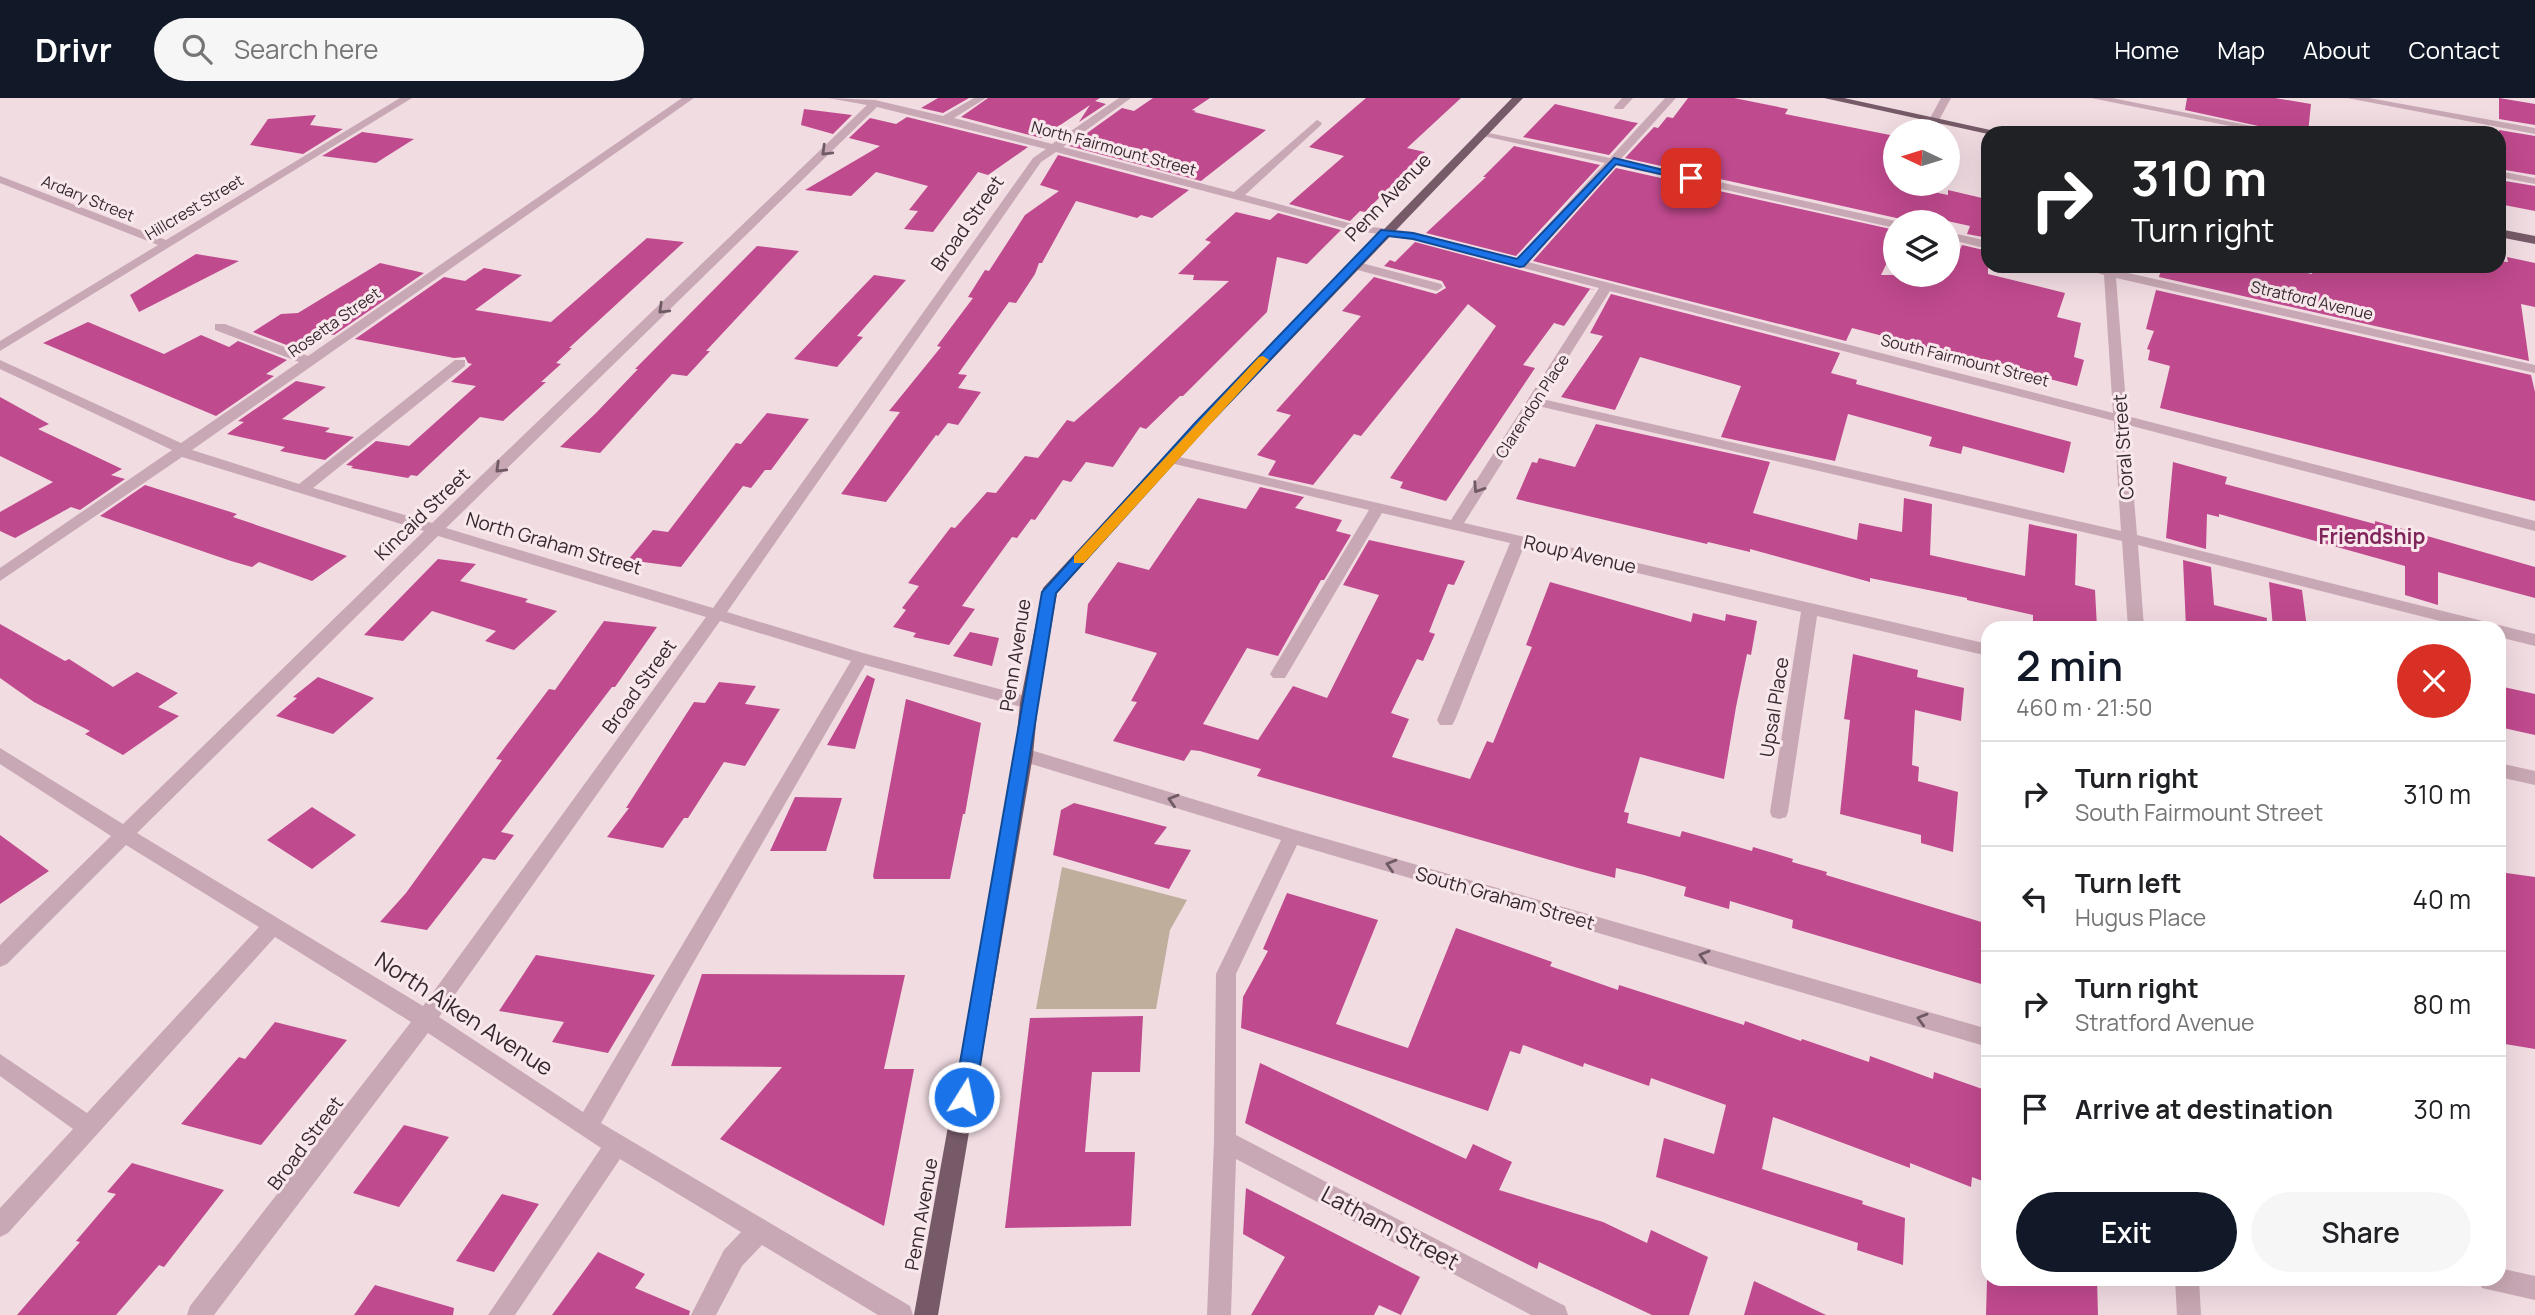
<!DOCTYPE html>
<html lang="en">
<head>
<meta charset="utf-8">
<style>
	:root { --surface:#fff; --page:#f6f6f6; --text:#202124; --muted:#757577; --line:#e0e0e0; --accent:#111827 }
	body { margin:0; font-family:Manrope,sans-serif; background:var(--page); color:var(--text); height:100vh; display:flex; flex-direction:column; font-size:26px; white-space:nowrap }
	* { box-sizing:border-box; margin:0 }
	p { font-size:23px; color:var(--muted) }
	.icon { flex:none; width:38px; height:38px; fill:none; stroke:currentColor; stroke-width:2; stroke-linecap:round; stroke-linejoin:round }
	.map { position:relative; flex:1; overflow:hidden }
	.details { position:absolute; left:1981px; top:523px; width:525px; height:665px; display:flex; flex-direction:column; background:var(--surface); border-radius:21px; box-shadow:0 7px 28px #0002 }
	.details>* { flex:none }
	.banner { position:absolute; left:1981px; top:28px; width:525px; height:147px; border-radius:21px; box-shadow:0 7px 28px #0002; background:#202124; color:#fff; overflow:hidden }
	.needle { width:46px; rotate:274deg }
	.buttons { position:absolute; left:1883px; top:21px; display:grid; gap:14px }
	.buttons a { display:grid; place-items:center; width:77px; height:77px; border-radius:50%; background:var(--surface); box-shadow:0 7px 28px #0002; font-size:35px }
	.pin { position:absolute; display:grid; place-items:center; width:60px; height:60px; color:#fff; margin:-30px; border-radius:14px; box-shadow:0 4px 10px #0006 }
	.me { position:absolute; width:77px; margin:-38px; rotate:10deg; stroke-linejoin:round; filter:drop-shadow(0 0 5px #0008) }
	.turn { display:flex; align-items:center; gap:24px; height:147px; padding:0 35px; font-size:32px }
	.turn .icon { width:91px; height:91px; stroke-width:2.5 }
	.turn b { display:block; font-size:49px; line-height:60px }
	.round { display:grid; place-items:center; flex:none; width:74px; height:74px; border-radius:37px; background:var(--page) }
	.head { display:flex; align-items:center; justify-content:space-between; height:119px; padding:0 35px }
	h1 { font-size:42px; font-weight:600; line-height:52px; color:var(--accent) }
	.primary-button { display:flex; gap:14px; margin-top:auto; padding:14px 35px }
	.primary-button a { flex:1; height:80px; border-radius:42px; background:var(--accent); color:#fff; font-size:28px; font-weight:600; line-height:80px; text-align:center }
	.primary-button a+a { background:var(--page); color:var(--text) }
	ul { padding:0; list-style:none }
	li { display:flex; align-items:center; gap:21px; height:105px; padding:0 35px; border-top:2px solid var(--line) }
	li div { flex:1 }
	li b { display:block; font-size:26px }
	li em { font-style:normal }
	header { display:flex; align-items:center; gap:42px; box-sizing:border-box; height:98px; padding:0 35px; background:var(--accent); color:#fff }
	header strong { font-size:33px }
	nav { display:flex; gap:38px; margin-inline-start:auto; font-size:24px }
	.search { width:490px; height:63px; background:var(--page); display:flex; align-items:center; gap:18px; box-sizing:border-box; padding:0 24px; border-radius:38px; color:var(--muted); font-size:26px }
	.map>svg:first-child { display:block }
	.green { fill:#bfae9c }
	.building { fill:#c04a8e }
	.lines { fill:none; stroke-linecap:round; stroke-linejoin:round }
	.minor { fill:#c8a8b4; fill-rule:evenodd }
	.major { fill:#765a67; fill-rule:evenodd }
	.oneway { stroke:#705b64 }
	.route { fill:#1a73e8; stroke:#114b97; stroke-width:2 }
	.slow { fill:#f59e0b }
	.labels { text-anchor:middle; stroke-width:6; stroke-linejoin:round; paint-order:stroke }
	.far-street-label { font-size:16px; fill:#35282f; stroke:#f8e8ec }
	.street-label { font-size:19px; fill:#35282f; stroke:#f8e8ec }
	.neighbourhood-label { font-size:21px; font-weight:bold; fill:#80255a; stroke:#f8e8ec }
	.near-street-label { font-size:23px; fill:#35282f; stroke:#f8e8ec }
</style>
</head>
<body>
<header>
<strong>Drivr</strong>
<div class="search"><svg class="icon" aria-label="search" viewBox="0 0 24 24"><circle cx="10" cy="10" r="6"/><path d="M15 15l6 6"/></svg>Search here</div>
<nav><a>Home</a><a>Map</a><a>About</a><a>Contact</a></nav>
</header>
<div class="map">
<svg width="2535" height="1217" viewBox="0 0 2535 1217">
	<rect width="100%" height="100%" fill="#f1dce2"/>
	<path class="green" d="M1062,769l125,33 -17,30 -14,79h-120z"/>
	<path class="building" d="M938,0h31l-26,15 -22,-5z
		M988,0h112l-5,3 11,3 -27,18 11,-17 -49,33 -80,-21z
		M1153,0h57l-18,12 4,1 -2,1 72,18 -65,51 -132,-35 53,-38 12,3z
		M1366,0h95l-54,50 18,4 -60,60 -5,-1 -10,10 -61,-17 55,-48 -35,-9z
		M1688,0h46l54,11 -3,5 110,22v48l53,11v-5l34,8 6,-13v53l-21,-4 3,-8 -59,-13 -4,9h-4l-2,-3 -276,-61 29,-31 4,1 9,-11 6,1z
		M2187,0h88l36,6 -3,29h-18l-105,-23z
		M2499,0l36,6v21l-36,-6z
		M1555,6l77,18 6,1 -29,32 -86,-18z
		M804,11l48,6 -19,19 -32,-9z
		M316,17l-6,10 33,4 -40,25 -53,-9 18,-26z
		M907,19l121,30 -40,28 -10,-3 -45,60 -29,-3 14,-18 -9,-1 19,-24 -52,-14 -25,24 -46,-6 75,-44 -31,-8 21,-20 26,6z
		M2499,32l36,6v39l-36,-6z
		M362,34l52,7 -38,24 -54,-7z
		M1514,48l86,19 -84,91 -90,-23 60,-56h-3z
		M1058,57l131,35 -37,28 -11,-3 -4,3 -61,-17 -34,62h-3l-4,11 -19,29 -7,-1 -51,72 9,1 -9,13 23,4 -23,33 -10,-2 -10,13 -2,-1 -50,67 -45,-8 59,-82 -11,-1 52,-64 -4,-1 36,-48 -5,-1 17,-27 4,1 36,-56 34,-24 -19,-6z
		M1616,70l279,62v16l-14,29h68l13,-30 26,6v23l77,19 -8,24 24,6 -7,34 10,3 -7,26 -225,-58 -6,13 -313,-80z
		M2499,82l36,6v25l-36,-7z
		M1236,114l34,8 8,-7 63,17 -34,34 -30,-7 -10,55 -84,84h-3l-34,33 -6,-2 -27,40 -27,-5 -15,20 -8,-2 -28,40 -4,-1 -14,19 -5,-1 -50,69 13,3 -26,36 -36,-8 3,-4 -23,-6 13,-17 -4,-2 17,-22 -11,-3 43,-56 4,1 32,-36 9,1 29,-37 13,2 29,-38 7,2 44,-39 111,-102 -36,-1 1,-5 -16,-1 33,-32 -6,-2z
		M647,140l37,4 -115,106h3l-16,15 5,1 -20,18h5l-43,39 -23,-4 -63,59 -6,-1 -3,3 -57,-10 2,-2 -7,-1 30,-24 33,5 67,-60 -25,-4 21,-18 -4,-1 -3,-6 -11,1 -99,-19 89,-62 21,4 19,-13 38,7 -47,35 76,12z
		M1415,144l180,48 -5,-1 -26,37 -10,-3 -31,42 12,3 -89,133 -46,-13 3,-6 -13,-4 106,-152 -28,-22 -107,132 -7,-2 -41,51 -45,-10 8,-14 -19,-6 34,-40 -15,-4 85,-95 -19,-5 32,-34 62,17 10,-6 -4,-7 -58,-15 6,-6 5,2z
		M757,148l42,5 -93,100h4l-23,25 -15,-2 -72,79 -40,-6 36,-34 42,-44h-3z
		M196,156l43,7 -100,51 -9,-17z
		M2507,159l28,6v44l-14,-3 8,57 -370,-84 3,-11h112l38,8v-8h187v-5l9,1z
		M380,165l44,10 -90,62 -7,-1 -25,17 -49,-19 28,-18 17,-1z
		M874,177l32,5 -49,56 6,1 -26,30 -43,-8z
		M2156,192l375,85 4,17v109l-375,-93 10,-42 -22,-6 2,-10 -3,-1 7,-18 -8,-2z
		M1611,196l229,59 -9,20 26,7 -1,4 215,58 -7,31 -101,-27 -2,8 -32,-8 3,-9 -84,-23 -13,47 -114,-24 20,-51 -101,-29 -25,53 -54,-13 42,-61 -13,-3z
		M88,224l76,32 37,-19 28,12 9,-6 49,19 -21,14 8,2 -58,40 -173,-73z
		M296,283l30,6 -44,32 48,9 -5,4 29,5 -29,23 -45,-9 5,-4 -58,-13 17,-12 -6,-1z
		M0,299l49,27 -11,5 84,40 -11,6 14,4 -45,31 -9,-3 -56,31 -15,-7v-19l53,-30 -53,-26z
		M767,315l42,6 -38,51h-6l-14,18 -8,-2 -62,81 -53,-7 25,-30 15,2 68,-89 5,1z
		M1596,326l174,38 -17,51 104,27 2,-17 43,9 2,-34 28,6 -2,51 95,21 4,-52 48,10 -2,51 20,5 2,38h-30l-34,-7v-6l-66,-15v-2l-97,-20v4l-120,-33v3l-42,-10 -1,2 -191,-45 16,-37 5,1 2,-5 36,9z
		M2173,364l54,15 -2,7 150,40v-3l160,46v31l-97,-26v33l-33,-10v-29l-186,-52v3l-12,-3 -1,35 -40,-11z
		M145,387l92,29 -4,3 114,39 -35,25 -53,-19 -7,5 -21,-6 -131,-45z
		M1260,389l44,10 -9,11 47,12 -6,11 15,4 -27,45h-3l-43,76 -31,-8 -44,76 55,16 35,-54 34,12 52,-103 -36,-10 26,-45 96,21 -11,24 -6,-1 -19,48 6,2 -12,27 -6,-2 -26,54 18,6 -17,38 78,22 17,-38 6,2 39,-96 -6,-2 24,-63 141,40 2,-9 32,8 1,-7 31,7 -6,34 -4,-1 -11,53 -12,72 -84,-22 -16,55 5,1 -2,10 53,14 2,-6 70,20 1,-4 40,12 -1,3 35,10 -1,3 162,49v62l-196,-58 1,-8 -63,-19 -1,8 -45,-13 2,-9 -42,-12 -28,-7 -1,10 -37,-10 -321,-92 4,-7 -61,-18 -9,-1 -7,11 -71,-20 24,-39 -6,-1 26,-48 -72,-20 3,-29 30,-42 31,8 49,-72 48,11z
		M438,461l38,5 -16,17 68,18 -3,3 32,9 -43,39 -29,-9 11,-10 -64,-20 -29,30 -39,-6z
		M2183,462l28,7 3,38 53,13 -1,10h-80z
		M2269,484l33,8 5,38h-34z
		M604,523l53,6 -42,60h-3l-111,145 13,3 -19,25 -12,-2 -56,72 -47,-8 26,-29 96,-133 -6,-1 53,-70 6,1z
		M0,526l65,37 4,-2 44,28 24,-15 41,21 -20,14 21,9 -56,39 -38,-21 5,-3 -56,-29 -34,-24z
		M970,534l29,6 -7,28 -39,-10z
		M1853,556l65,16 -1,7 47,11 -3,33 -46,-11 -3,55 7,2 -1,14 40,11 -5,60 -32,-9v-8l-81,-21 10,-94 -6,-1z
		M867,577l8,4 -20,70 -28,-4z
		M318,579l56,21 -41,36 -57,-18 21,-18 -4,-1z
		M719,584l37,4 -11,18 35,5 -35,57 -21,-4 -36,56h-4l-21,30 -56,-11 22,-29h-3l68,-106 11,1z
		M2499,588l36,8v41l-36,-8z
		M906,601l75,24 -16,91h-2l-13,65h-76l-1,-3z
		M795,699l47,1 -16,53h-56z
		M1074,705l93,24 -13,17 37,6 -22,39 -116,-34 8,-45z
		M312,709l44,28 -44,34 -45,-29z
		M0,737l49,36 -49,33z
		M2499,774l36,5v172l-36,-6z
		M1287,795l91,27 -42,104 72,24 48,-120 96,34 -2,4 68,24 1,-5 125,40 1,-4 56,20 1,-2 67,23 1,-6 63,23 1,-7 54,19v92l-16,-6 -1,10 -61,-24v5l-137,-51 -11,52 101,32 -1,3 43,14 -2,47 -46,-15 1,-7 -202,-66 8,-39 50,16 12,-49 -75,-27 -2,8 -65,-23 -1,4 -60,-22 -3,9 -10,-3 -22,60 -247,-83 2,-31 25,-46 -5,-2z
		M536,857l119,20 -47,78 -56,-11 12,-20 -65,-11z
		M702,876l203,1 -21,94h30l-30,157 -164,-87 62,-72 -111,-1z
		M1143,918l-3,56h-48l-7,80h50l-4,74 -126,2 25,-210z
		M275,924l72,18 -86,105 -80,-21 58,-67 6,2z
		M1260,965l206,96 7,-15 39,18 -13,28 104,32 44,21 4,-13 57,27 -19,58h-37l-113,-53 -2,7 -292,-146z
		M404,1027l45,12 -50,70 -46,-14z
		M132,1065l92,27 -60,77 -5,-2 -43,50h-99l63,-73 -4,-1 40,-47 -9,-2z
		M1246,1090l174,89 -19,38 -22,-10 -5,10h-123l34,-58 -42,-23z
		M502,1096l37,10 -45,68 -38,-11z
		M598,1154l47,22 -10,14 55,23 -1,4h-137z
		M1987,1181h110l1,36h-112z
		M1754,1183l72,34h-82z
		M375,1187l79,23 -1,7h-99z"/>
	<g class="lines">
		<path class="minor" d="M400,0h12l-412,253v-10l158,-96 -158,-62v-7l166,64z
			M682,0h12l-502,352 107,34 156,-124h10v6l-152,122 119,35 435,-418 -39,-7 47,2 68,16 31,-18h12l-32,20 98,26 67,-46h12l-68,49 171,45 83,-72 5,3 -1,2 -76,70 111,30 57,7 104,27 88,-96 -126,-28v-4l131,27 55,-60h11l-56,62 280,62h-5v6l-280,-63 -87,97 585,151 -9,-138 -29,-9h40v4l420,95v8l-419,-95 11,138 408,105v10l-407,-106 9,110 398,99v12l-36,-9v-9h-31l-330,-83 6,83h-16l-6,-87 -584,-135 -74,117 524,121v12l-171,-40 -29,196 -2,5 -7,2 -7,-2 -2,-5 31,-200 -277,-66 -69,174 -3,5h-12l-3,-5 73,-177 -128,-30 -97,165h-12l-3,-4 99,-164 -203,-48 -2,-3 2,-3 5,-1 280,65 148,-232 -186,-49 -62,-9 -295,-78 -15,10 -314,450 136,41 166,44 6,2 3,4 -3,4 -6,2 -164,-44 -264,458 309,183 3,9h-35l-116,-70 -20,21 -26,49h-25l33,-65 17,-18 -121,-73 -105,156h-27l113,-167 -173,-115 -214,282h-27l3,-9 221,-284 -136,-85 -267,296 -8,4v-29l73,-79 -73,-53v-22l87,59 172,-186 -133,-82 -119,119 -7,3v-22l111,-109 -111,-72v-16l123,76 301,-293 -242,-74 -182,124v-13l172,-118 -172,-81v-9l181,83 118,-81 -84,-32v-6h10l83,32zM877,9l169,42 -13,9 -320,450 -267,-80zM1610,193l504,130 7,110 -579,-132zM438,438l268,81 -283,389 -286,-173zM720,523l131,40 -268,451 -144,-95z
			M1622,0h11l-10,11h-8l-1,-2z
			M1941,0h10l-13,24h-8l-1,-2z
			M2091,0h21l175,35h-22z
			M2347,0h22l166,30v6z
			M2499,73l36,7v6l-36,-7z
			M1948,134l40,9v8l-40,-10z
			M1354,163l87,23 2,3 -6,4 -87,-23 -2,-3z
			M1024,650l268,81 696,200v18l-691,-202 -61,129v161l329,171 3,9h-37l-295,-156 -5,156h-24l7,-174 2,-167 65,-134 -263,-80 -3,-5 3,-5z
			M2499,665l36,8v14l-36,-8z
			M2499,1170l36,8v24l-53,-12 -3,-9h20z
			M2175,1181h24l2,36h-24z"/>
		<path class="major" d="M1512,0h11l-317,330 -149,165 -19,110 -5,52 -95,560h-24l101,-560 5,-52 23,-115 153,-166z
			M1824,0h20l160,35 -16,1z
			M2499,131l36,7v8l-36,-7z"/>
	</g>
	<defs><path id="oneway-chevron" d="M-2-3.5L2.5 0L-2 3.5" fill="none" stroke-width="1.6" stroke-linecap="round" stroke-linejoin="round" transform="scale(1.75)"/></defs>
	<g class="oneway">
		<use href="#oneway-chevron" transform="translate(826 53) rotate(136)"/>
		<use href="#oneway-chevron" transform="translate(663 211) rotate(136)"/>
		<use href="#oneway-chevron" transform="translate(500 370) rotate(136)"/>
		<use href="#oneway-chevron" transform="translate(1478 390) rotate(123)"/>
		<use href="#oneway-chevron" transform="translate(1173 702) rotate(-163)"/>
		<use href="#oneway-chevron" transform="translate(1391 767) rotate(-164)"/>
		<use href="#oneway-chevron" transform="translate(1704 858) rotate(-164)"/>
		<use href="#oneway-chevron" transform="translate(1922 921) rotate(-164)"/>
	</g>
	<path class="route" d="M1614,60l82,20 -5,3 -75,-17 -92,102 -4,1 -107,-28 -25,-3 -183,192 -149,165 -81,504 -3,6 -8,3 -7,-3 -3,-6 88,-505 154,-170 185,-192 32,3 104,26z"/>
	<path class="slow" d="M1263,258l6,4 -2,2 -183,201h-10v-7l185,-199z"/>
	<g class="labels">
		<g class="far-street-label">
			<text transform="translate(1114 50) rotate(15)" y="6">North Fairmount Street</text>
			<text transform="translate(88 100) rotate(22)" y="6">Ardary Street</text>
			<text transform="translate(194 109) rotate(-31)" y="6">Hillcrest Street</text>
			<text transform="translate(2312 202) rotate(13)" y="6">Stratford Avenue</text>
			<text transform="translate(334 224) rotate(-35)" y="6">Rosetta Street</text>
			<text transform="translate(1965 262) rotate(14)" y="6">South Fairmount Street</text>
			<text transform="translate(1532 308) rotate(-57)" y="6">Clarendon Place</text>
		</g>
		<g class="street-label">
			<text transform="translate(1388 99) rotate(-46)" y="7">Penn Avenue</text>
			<text transform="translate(967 125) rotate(-55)" y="7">Broad Street</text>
			<text transform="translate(2123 349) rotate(-94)" y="7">Coral Street</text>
			<text transform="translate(422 416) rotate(-44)" y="7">Kincaid Street</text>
			<text transform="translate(554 445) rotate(16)" y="7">North Graham Street</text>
			<text transform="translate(1580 456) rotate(13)" y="7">Roup Avenue</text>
			<text transform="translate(1015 557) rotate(-81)" y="7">Penn Avenue</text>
			<text transform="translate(639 588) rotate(-54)" y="7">Broad Street</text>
			<text transform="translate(1774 609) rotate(-81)" y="7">Upsal Place</text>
			<text transform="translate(1505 800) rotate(16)" y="7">South Graham Street</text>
			<text transform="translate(305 1045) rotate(-53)" y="7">Broad Street</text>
			<text transform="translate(921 1116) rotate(-80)" y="7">Penn Avenue</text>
		</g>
		<g class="neighbourhood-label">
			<text x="2372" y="446">Friendship</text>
		</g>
		<g class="near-street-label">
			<text transform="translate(464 916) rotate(33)" y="8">North Aiken Avenue</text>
			<text transform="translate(1390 1130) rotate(28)" y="8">Latham Street</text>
		</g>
	</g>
</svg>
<div class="buttons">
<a><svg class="needle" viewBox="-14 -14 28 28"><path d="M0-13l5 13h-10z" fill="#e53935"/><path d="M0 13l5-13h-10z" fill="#757577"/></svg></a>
<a><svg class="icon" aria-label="layers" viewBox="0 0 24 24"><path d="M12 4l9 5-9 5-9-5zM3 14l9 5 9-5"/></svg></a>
</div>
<div class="pin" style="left:1691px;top:80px;background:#d93025"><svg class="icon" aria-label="arrive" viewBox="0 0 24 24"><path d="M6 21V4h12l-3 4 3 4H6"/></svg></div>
<svg class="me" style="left:964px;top:999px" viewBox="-20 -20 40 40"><circle r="17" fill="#1a73e8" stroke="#fff" stroke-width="3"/><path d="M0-11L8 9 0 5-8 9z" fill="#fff"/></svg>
<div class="banner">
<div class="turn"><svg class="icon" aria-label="right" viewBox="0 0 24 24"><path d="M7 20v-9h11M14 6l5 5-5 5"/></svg><div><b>310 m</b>Turn right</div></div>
</div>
<section class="details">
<div class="head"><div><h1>2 min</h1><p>460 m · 21:50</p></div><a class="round" style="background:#d93025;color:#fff"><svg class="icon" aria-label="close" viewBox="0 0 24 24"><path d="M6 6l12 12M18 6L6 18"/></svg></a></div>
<ul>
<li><svg class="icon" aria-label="right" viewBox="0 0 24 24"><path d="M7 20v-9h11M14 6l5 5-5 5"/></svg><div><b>Turn right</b><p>South Fairmount Street</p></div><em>310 m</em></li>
<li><svg class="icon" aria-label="left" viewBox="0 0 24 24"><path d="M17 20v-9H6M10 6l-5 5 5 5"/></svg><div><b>Turn left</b><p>Hugus Place</p></div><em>40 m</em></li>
<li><svg class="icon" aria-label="right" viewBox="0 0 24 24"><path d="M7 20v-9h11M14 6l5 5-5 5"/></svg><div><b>Turn right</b><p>Stratford Avenue</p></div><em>80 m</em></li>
<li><svg class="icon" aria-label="arrive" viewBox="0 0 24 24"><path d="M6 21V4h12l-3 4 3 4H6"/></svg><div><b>Arrive at destination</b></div><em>30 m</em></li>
</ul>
<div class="primary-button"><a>Exit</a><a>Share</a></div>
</section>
</div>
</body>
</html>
